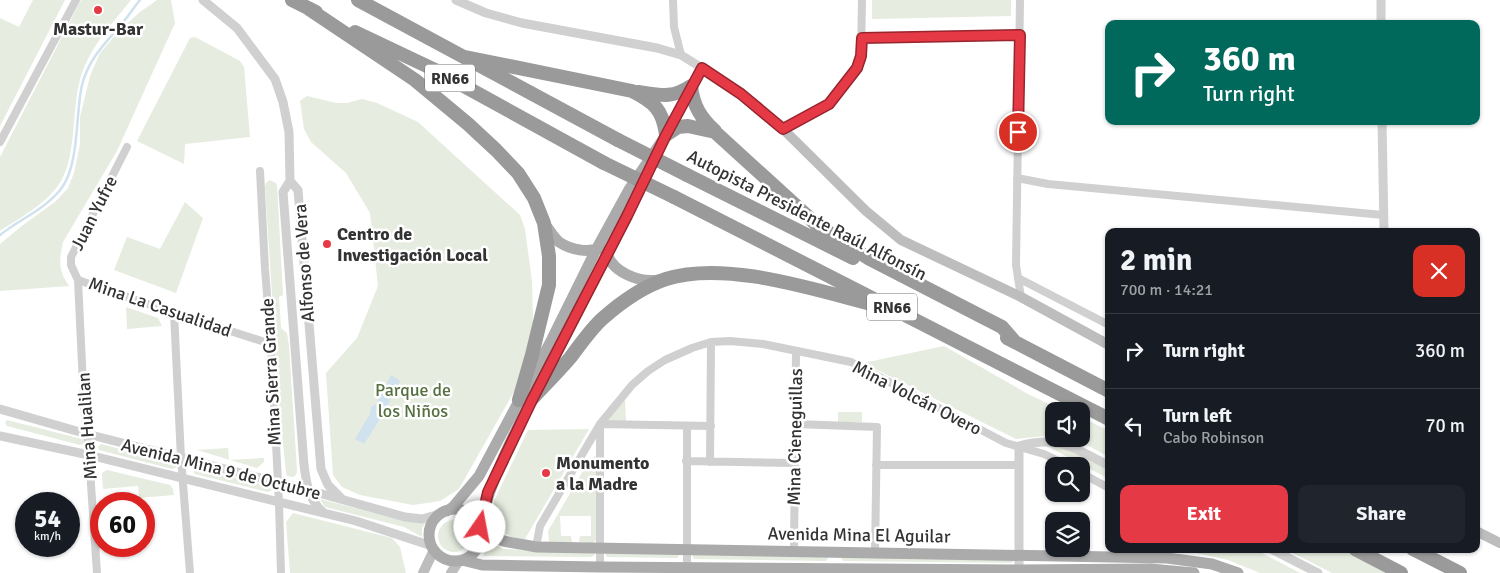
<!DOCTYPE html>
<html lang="en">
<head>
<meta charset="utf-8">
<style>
	:root { --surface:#171b24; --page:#20242c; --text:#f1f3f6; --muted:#9ea1a6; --line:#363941; --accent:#e63946 }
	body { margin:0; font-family:Signika,sans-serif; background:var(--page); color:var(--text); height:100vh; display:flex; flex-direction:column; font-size:19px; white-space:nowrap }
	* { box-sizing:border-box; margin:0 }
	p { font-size:16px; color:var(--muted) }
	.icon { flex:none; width:28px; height:28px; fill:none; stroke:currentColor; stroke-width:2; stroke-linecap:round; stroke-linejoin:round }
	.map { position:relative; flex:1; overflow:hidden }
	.details { position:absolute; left:1105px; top:228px; width:375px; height:325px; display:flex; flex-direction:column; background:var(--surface); border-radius:10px; box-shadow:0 1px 4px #0004 }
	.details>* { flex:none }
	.guide { position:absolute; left:1105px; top:20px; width:375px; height:105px; border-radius:10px; box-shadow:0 1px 4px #0004; background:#00695c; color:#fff; overflow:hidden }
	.controls { position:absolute; left:1045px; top:402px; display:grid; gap:10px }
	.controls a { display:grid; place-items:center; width:45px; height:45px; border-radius:10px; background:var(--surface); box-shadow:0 1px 4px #0004; font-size:25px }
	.speed { position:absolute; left:15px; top:492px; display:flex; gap:10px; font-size:25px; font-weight:700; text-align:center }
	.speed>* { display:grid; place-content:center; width:65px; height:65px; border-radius:50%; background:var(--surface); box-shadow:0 1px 4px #0004; line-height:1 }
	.speed small { font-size:12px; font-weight:400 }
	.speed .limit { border:8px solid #d22; background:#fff; color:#111 }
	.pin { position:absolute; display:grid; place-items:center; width:42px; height:42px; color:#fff; margin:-21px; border:2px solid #fff; border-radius:50%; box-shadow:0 1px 5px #0007 }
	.me { position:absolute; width:55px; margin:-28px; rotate:12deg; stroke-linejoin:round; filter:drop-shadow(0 0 4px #0008) }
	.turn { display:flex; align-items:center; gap:18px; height:105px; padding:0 15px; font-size:22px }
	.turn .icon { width:65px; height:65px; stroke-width:2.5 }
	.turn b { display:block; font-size:35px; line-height:42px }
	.round { display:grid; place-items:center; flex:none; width:52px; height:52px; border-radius:10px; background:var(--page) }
	.headline { display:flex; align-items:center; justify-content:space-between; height:85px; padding:0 15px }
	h1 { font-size:30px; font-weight:800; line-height:38px }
	.action { display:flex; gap:10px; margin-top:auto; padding:10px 15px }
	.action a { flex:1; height:58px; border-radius:10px; background:var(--accent); color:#fff; font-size:20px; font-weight:800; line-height:58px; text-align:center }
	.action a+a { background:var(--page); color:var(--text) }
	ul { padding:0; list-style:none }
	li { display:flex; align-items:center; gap:15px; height:75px; padding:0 15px; border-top:1px solid var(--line) }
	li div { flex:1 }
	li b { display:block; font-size:19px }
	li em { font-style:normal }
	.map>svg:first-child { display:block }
	.green { fill:#e6ecdf }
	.water { fill:#cfe2ee }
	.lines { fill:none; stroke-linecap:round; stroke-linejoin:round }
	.stream { stroke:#cfe2ee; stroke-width:2.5 }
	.minor { stroke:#d0d0d0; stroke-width:8 }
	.tertiary { stroke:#d0d0d0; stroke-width:9 }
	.secondary { stroke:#bdbdbd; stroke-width:10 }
	.primary { stroke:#ababab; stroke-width:11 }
	.motorway { stroke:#9a9a9a; stroke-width:14 }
	.motorway-bridge { stroke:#9a9a9a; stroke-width:14 }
	.route-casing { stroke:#96252e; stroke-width:12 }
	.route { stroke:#e63946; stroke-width:9 }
	.poi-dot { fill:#e63946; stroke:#fff; stroke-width:2 }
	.labels { text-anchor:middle; stroke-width:5; stroke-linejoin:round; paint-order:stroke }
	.shield { fill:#fff; stroke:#707070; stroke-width:1 }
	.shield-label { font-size:16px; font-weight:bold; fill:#333 }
	.poi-label { font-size:18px; font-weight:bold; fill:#333; stroke:#fff; text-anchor:start }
	.street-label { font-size:18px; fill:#333; stroke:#fff }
	.park-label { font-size:18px; fill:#56703f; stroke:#fff }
</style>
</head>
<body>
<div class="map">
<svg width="1500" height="573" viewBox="0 0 1500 573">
	<rect width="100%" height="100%" fill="#fff"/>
	<path class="green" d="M33,0h32l-65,126v-108l19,9z
		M81,0h50c-20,25 -45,51 -52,84 -7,29 -3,72 -18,97 -13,22 -40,36 -61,50v-74z
		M157,0h14l4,23 -58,128 -54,91c-4,19 -5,28 6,44l-69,5v-47l23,-19 32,-23 13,-14 6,-15 6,-29v-27l10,-41 10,-23 19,-22 21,-19z
		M872,0h139v16l-139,3z
		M195,37l45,24 4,6 6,70 -65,7 -1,20 -47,-23 53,-103z
		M307,96l29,7h11l15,-4 15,4 41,19 102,93 5,14 7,52 1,43 -13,57 -61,108 -19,12 -27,4 -53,-10 -18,-8 -9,-12 -7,-102 31,-35 21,-52 -8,-73 -24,-40 -35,-31 -7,-13 -4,-28z
		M270,180l6,3 1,2 6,110 -4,2 2,31 6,5 2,13 8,124 -1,5 -3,2 -6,-1 -1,-3 -7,-70 -14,-217 1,-3z
		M185,202l18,16 -27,75 -62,-23 13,-33 33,12z
		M126,307l32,11 4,8 -35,3z
		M944,346l84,48 36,17h-10v24l-38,4 -153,-76z
		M625,396l1,26h-22z
		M838,412h24v10h-24z
		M1081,417l28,14v26l-33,-18h5z
		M7,420l75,19 2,4 -4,2 -73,-19 -2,-3z
		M589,429l-64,110c-23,1 -31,-17 -31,-38l34,-71z
		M101,444l73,19 3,4 -5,2 -73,-19 -1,-3z
		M1045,445c23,1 44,16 64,26v8z
		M228,448l1,12 35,-2v4l-7,6 -60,-18z
		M595,456l2,2 -1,82 -3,3 -14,-1 1,-6h11v-20h-31l1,20h10l1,6h-23l-1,-11 42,-72z
		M196,468l73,18 3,4 -4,2 -73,-18 -2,-3z
		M107,470l63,15 3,4 1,6 -35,3 -1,-12 -35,3 -1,-16z
		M320,499l85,22 21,2 -4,5v9l-18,-10 -79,-20z
		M293,513l99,25 8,9 6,26h-116l-4,-51z
		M438 536a16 16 0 1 1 32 0a16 16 0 1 1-32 0Z
		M490,541l13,8 90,3 2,3 -4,2 -108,-1z
		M1177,549h77l46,24h-40l-32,-13z
		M1285,549h57l50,24h-60z
		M605,553l73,1 1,2 -2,2 -70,-1z
		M692,555l136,2v1l-2,3 -132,-2z
		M841,557l173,3 -2,3 -169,-2z"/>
	<path class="water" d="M391,375l9,6 -14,27 -1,7 -5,4 -16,25 -9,-5 15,-25 1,-7 5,-3z"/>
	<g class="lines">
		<path class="stream" d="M0,235c20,-16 44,-25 61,-46 19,-25 14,-74 21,-104 7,-28 25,-43 42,-64 6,-7 10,-14 16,-21"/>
		<path class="minor" d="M673,0l1,27 7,28
			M1020,0l-4,265 5,32
			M862,38l158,-3
			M783,129l46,-26 28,-35 4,-12 1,-56
			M0,142l76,-142
			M260,171l5,98 6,75 8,159 2,70
			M1017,178l31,6 335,31
			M1018,278l91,47
			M78,280l96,33 97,31
			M174,313l7,145 9,115
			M795,424l82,3 -2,126
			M687,426v145
			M686,461l109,2
			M710,462l1,-120
			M876,465h143
			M1081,473l28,15
			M536,547l4,-21 60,-102 32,-39 16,-14 17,-11 27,-12 19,-6 19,-1 33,3 88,18 155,81 38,11 25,12
			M794,551l2,-199
			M600,567v-143l111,2
			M97,573l-8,-118 -5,-49 -6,-126 -7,-15v-8l56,-110"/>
		<path class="tertiary" d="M203,0l34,28 38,51 8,23 6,30 1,49
			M456,0l30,13 36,10 135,25 24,7 21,13
			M1381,0v24
			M1382,121l2,110
			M290,181l-7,11 21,273c2,17 5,36 19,47
			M290,181l8,9 23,279 7,16 13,13
			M0,409l87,25 221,56 97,27 17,2 21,-6
			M0,436l89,19 267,66 76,25
			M1271,549l47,24
			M1019,570v-124c40,-11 56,2 90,20"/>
		<path class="secondary" d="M666,134l36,-66 39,25 42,36 83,82 35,29 120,57 88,48
			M1476,531l24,12
			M423,573l11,-23
			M451,573l8,-12"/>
		<path class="primary" d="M544,223c5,6 9,14 15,19 12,8 29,11 42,6
			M606,250c4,22 33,33 53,30
			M429 535a26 26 0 1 1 52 0a26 26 0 1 1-52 0Z
			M447,511l6,-4 26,-31 73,-137 44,-89 34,-62 36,-53
			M480,527c10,-49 38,-101 61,-146 36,-69 73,-136 106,-206
			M481,529c19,15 32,13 55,18l631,11 45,6 26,9
			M462,560l20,5 118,2 419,3 131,-1 44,4"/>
		<path class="motorway" d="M292,0l24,12
			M358,0l260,140
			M309,9l106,71 53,44 28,26 22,23 16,25 10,25 5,33v29l-17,70 -13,45
			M355,32l78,37 171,94
			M465,57l167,34c22,11 31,19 34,44l12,-8 10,-1 27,6 101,92 52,34 134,69 13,15
			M638,92c22,3 33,7 53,-6 2,20 10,32 24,45
			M687,175l166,83
			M674,197l435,222
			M1007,338l102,53
			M531,400c13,-14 27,-28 39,-42 10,-13 20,-28 32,-39 18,-16 40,-32 64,-40 60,-19 149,11 209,26
			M1355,549l46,24
			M1413,549l47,24"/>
		<path class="motorway-bridge" d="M618,140l69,35
			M604,163l70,34"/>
	</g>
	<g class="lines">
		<defs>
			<path id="route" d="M480,527l8,-35 44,-92 95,-184 39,-81 36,-67 39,26 42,35 46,-25 28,-36 4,-12 1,-18 158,-3 -2,97"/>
		</defs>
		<use href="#route" class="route-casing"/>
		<use href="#route" class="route"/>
	</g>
	<g class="poi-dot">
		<circle cx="98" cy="10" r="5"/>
		<circle cx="327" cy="244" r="5"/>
		<circle cx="546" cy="473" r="5"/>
	</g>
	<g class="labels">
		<g class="shield">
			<rect x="425" y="64.5" width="50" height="27" rx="4"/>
			<rect x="867" y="293.5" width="50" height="27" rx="4"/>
		</g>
		<g class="shield-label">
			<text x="450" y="84">RN66</text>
			<text x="892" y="313">RN66</text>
		</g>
		<g class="poi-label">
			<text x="98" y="35" text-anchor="middle">Mastur-Bar</text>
			<text x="337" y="240">Centro de<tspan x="337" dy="21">Investigación Local</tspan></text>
			<text x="556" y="469">Monumento<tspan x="556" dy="21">a la Madre</tspan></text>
		</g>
		<g class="street-label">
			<text transform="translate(94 213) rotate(-63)" y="6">Juan Yufre</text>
			<text transform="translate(807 215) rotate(27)" y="6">Autopista Presidente Raúl Alfonsín</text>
			<text transform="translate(304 263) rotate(-94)" y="6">Alfonso de Vera</text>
			<text transform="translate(160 307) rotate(19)" y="6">Mina La Casualidad</text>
			<text transform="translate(271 372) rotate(-93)" y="6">Mina Sierra Grande</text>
			<text transform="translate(917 398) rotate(27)" y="6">Mina Volcán Overo</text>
			<text transform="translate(87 426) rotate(-94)" y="6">Mina Hualilan</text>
			<text transform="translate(795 437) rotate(-89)" y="6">Mina Cieneguillas</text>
			<text transform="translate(221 469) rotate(14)" y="6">Avenida Mina 9 de Octubre</text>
			<text transform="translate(859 535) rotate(1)" y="6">Avenida Mina El Aguilar</text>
		</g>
		<g class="park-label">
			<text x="413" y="396">Parque de<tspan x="413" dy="21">los Niños</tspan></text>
		</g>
	</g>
</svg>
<div class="controls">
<a><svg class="icon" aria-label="sound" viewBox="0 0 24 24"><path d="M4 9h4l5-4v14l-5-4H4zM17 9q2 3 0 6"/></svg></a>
<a><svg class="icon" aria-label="search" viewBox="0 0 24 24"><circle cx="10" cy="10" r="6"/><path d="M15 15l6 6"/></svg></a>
<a><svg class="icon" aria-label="layers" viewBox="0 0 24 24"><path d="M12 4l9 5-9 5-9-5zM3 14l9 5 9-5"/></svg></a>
</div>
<div class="speed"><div>54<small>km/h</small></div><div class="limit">60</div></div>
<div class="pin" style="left:1018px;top:132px;background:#d93025"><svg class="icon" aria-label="arrive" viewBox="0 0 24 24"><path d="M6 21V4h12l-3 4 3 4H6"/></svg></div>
<svg class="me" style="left:480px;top:527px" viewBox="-20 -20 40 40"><circle r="19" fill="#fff"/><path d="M0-13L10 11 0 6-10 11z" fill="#e63946"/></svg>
<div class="guide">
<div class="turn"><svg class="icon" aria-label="right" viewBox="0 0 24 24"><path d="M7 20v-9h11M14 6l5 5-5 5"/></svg><div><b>360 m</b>Turn right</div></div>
</div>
<section class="details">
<div class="headline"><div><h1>2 min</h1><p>700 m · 14:21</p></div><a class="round" style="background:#d93025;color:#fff"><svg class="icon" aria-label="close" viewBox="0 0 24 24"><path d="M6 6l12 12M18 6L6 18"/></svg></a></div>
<ul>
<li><svg class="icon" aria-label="right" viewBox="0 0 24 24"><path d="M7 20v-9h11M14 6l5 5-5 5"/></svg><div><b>Turn right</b></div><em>360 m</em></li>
<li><svg class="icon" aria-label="left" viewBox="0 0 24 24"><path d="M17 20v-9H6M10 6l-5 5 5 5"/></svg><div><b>Turn left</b><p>Cabo Robinson</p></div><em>70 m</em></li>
</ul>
<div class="action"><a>Exit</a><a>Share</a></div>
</section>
</div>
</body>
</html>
